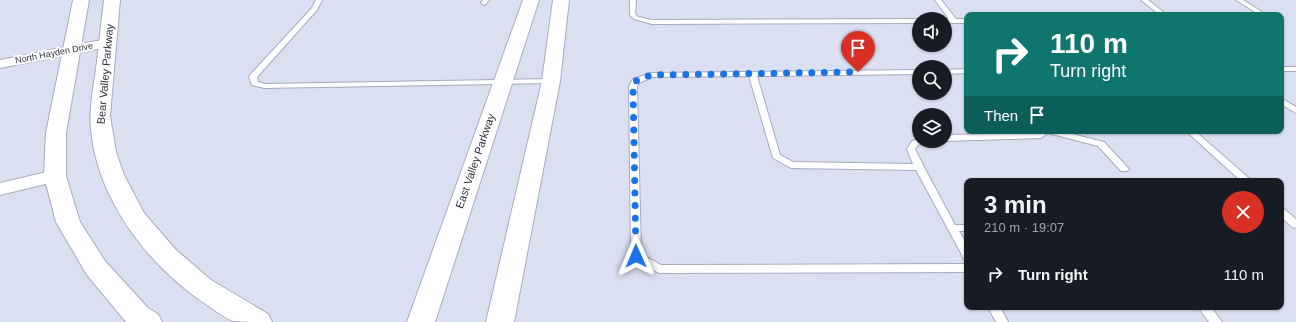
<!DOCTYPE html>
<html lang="en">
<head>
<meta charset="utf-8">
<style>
	:root { --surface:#171b24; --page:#242831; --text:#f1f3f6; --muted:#9ea1a6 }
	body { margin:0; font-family:Arial,sans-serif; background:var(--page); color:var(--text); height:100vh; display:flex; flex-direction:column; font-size:15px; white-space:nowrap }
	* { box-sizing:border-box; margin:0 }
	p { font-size:13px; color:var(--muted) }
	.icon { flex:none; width:22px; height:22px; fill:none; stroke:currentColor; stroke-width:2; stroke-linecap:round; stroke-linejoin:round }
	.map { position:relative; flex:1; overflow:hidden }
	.side { position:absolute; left:964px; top:178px; width:320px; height:132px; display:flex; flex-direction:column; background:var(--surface); border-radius:8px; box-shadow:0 1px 3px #0004 }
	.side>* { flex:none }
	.top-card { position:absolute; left:964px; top:12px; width:320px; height:122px; border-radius:8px; box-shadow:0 1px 3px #0004; background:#0f766e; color:#fff; overflow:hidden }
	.controls { position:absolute; left:912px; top:12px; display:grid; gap:8px }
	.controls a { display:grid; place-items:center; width:40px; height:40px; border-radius:50%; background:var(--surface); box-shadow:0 1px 3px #0004; font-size:20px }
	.pin { position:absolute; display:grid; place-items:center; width:34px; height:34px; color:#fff; margin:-41px -17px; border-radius:50% 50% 50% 0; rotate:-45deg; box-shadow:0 0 4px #0007 }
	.pin .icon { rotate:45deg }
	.me { position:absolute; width:44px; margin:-22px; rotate:359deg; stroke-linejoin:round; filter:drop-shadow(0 0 3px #0008) }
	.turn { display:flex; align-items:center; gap:14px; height:84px; padding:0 20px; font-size:18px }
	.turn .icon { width:52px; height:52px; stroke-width:2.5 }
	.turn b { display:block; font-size:28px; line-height:34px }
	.then { display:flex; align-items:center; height:38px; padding:0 20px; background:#0003; gap:8px; font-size:15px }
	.round { display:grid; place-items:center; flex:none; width:42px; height:42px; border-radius:21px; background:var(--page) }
	.summary { display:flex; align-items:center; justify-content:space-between; height:68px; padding:0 20px }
	h1 { font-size:24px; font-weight:700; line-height:30px }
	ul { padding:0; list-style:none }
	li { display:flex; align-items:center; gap:12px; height:56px; padding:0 20px }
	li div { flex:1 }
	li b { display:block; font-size:15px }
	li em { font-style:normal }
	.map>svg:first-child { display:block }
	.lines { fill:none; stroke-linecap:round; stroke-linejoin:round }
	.service-casing { stroke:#a5abbb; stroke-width:2 }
	.minor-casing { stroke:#a5abbb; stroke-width:2 }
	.primary-casing { stroke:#a5abbb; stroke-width:2 }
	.service { fill:#fff; fill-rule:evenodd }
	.minor { fill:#fff; fill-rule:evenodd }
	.primary { fill:#fff; fill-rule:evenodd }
	.route { stroke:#1a73e8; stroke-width:7; stroke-dasharray:0 12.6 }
	.labels { text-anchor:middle; stroke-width:4; stroke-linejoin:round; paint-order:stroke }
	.far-street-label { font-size:9px; fill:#2e3037; stroke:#fff }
	.street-label { font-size:11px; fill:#2e3037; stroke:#fff }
</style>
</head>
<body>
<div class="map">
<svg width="1296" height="322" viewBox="0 0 1296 322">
	<rect width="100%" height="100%" fill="#dae0f1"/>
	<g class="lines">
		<defs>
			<path id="service" d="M316,0h6l-5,10 -60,67 1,5 7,2 286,-5 4,2 -4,2 -287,5 -12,-3 -3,-8 1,-2 62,-67z
				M483,0h6l-3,4 -2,1 -3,-2z
				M630,0h6l-1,14 3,3 14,3 267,-1v4l-267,1 -18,-5 -4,-4z
				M935,0h6l15,19h11v4h-22v-4h4z
				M1141,0h7l19,15h-7z
				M1236,0h7l19,12 -2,3h-7l2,-3z
				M1281,67h15v4h-15z
				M967,69v4l-22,1v-4z
				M919,70v4l-162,2 23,79 13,7 120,2 -6,-15 5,-8 7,-2v2h7l-1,2 -7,2 -3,4 9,18 31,58h12v6h-8l8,14v14l-4,-1 -1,-3 -46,-85 -125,-2 -18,-10 -24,-82 -97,1 -13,6 -2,3 4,168 20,11 306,-1v8l-308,1 -27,-14 -1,-3 -2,-170 4,-7 18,-6z
				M1281,98l15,9v6l-15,-9z
				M1040,131h20l44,11 25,27 -2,2h-6l-23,-25 -50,-13 -7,5 -96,3v-6l94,-2z
				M1186,131h9l57,50h-11z
				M1281,208l3,1 12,10v9l-4,-1 -11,-10z
				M988,307h12l8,15h-12z
				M1198,307h13l11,15h-13z"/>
			<path id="minor" d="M107,39l5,1 2,3 -2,3 -112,22v-8z
				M55,170l7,2 2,4 -2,4 -62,15v-12z"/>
			<path id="primary" d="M73,0h16l-23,133v43l14,46 25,39 43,47 10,6 4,8h-36l-39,-47 -31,-53 -12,-46 2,-43z
				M104,0h16l-10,116 6,36 8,23 20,38 32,37 35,30 57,34 4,8c-9,0 -31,0 -39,-1 -8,-3 -16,-9 -23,-14 -59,-38 -113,-106 -119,-178 -2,-20 2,-40 5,-60 3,-23 5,-46 8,-69z
				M523,0h16l-104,322h-28z
				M553,0h16l-9,81 -46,241h-28l56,-241z"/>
		</defs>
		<use href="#service" class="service-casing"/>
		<use href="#minor" class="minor-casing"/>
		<use href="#primary" class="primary-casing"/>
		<use href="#service" class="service"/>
		<use href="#minor" class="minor"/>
		<use href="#primary" class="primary"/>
	</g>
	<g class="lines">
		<path class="route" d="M636,256l-3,-170 3,-5 15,-6 207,-3"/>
	</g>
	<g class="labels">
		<g class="far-street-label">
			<text transform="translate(54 53) rotate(-11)" y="3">North Hayden Drive</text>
		</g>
		<g class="street-label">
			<text transform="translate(105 74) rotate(-85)" y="4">Bear Valley Parkway</text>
			<text transform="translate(475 161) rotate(-71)" y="4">East Valley Parkway</text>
		</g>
	</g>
</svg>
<div class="controls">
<a><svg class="icon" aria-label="sound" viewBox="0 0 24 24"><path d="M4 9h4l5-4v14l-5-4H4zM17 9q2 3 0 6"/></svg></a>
<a><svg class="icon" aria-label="search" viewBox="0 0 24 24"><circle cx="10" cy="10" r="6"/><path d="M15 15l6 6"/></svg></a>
<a><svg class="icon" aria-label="layers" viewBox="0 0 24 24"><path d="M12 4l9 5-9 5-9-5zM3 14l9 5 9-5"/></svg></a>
</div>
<div class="pin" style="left:858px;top:72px;background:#d93025"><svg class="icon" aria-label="arrive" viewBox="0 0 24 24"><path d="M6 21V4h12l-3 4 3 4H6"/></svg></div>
<svg class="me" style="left:636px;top:256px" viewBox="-20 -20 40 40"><path d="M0-17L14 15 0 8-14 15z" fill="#1a73e8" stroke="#fff" stroke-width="4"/></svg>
<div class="top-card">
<div class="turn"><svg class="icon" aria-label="right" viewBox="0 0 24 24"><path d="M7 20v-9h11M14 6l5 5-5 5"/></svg><div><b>110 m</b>Turn right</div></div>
<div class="then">Then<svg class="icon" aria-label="arrive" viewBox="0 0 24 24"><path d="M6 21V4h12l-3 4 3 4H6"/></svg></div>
</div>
<section class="side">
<div class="summary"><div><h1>3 min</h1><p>210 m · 19:07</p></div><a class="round" style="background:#d93025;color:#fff"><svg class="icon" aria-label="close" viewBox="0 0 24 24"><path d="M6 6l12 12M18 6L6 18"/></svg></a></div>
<ul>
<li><svg class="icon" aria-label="right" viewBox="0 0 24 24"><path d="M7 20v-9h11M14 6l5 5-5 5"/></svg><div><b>Turn right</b></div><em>110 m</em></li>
</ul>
</section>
</div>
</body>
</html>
